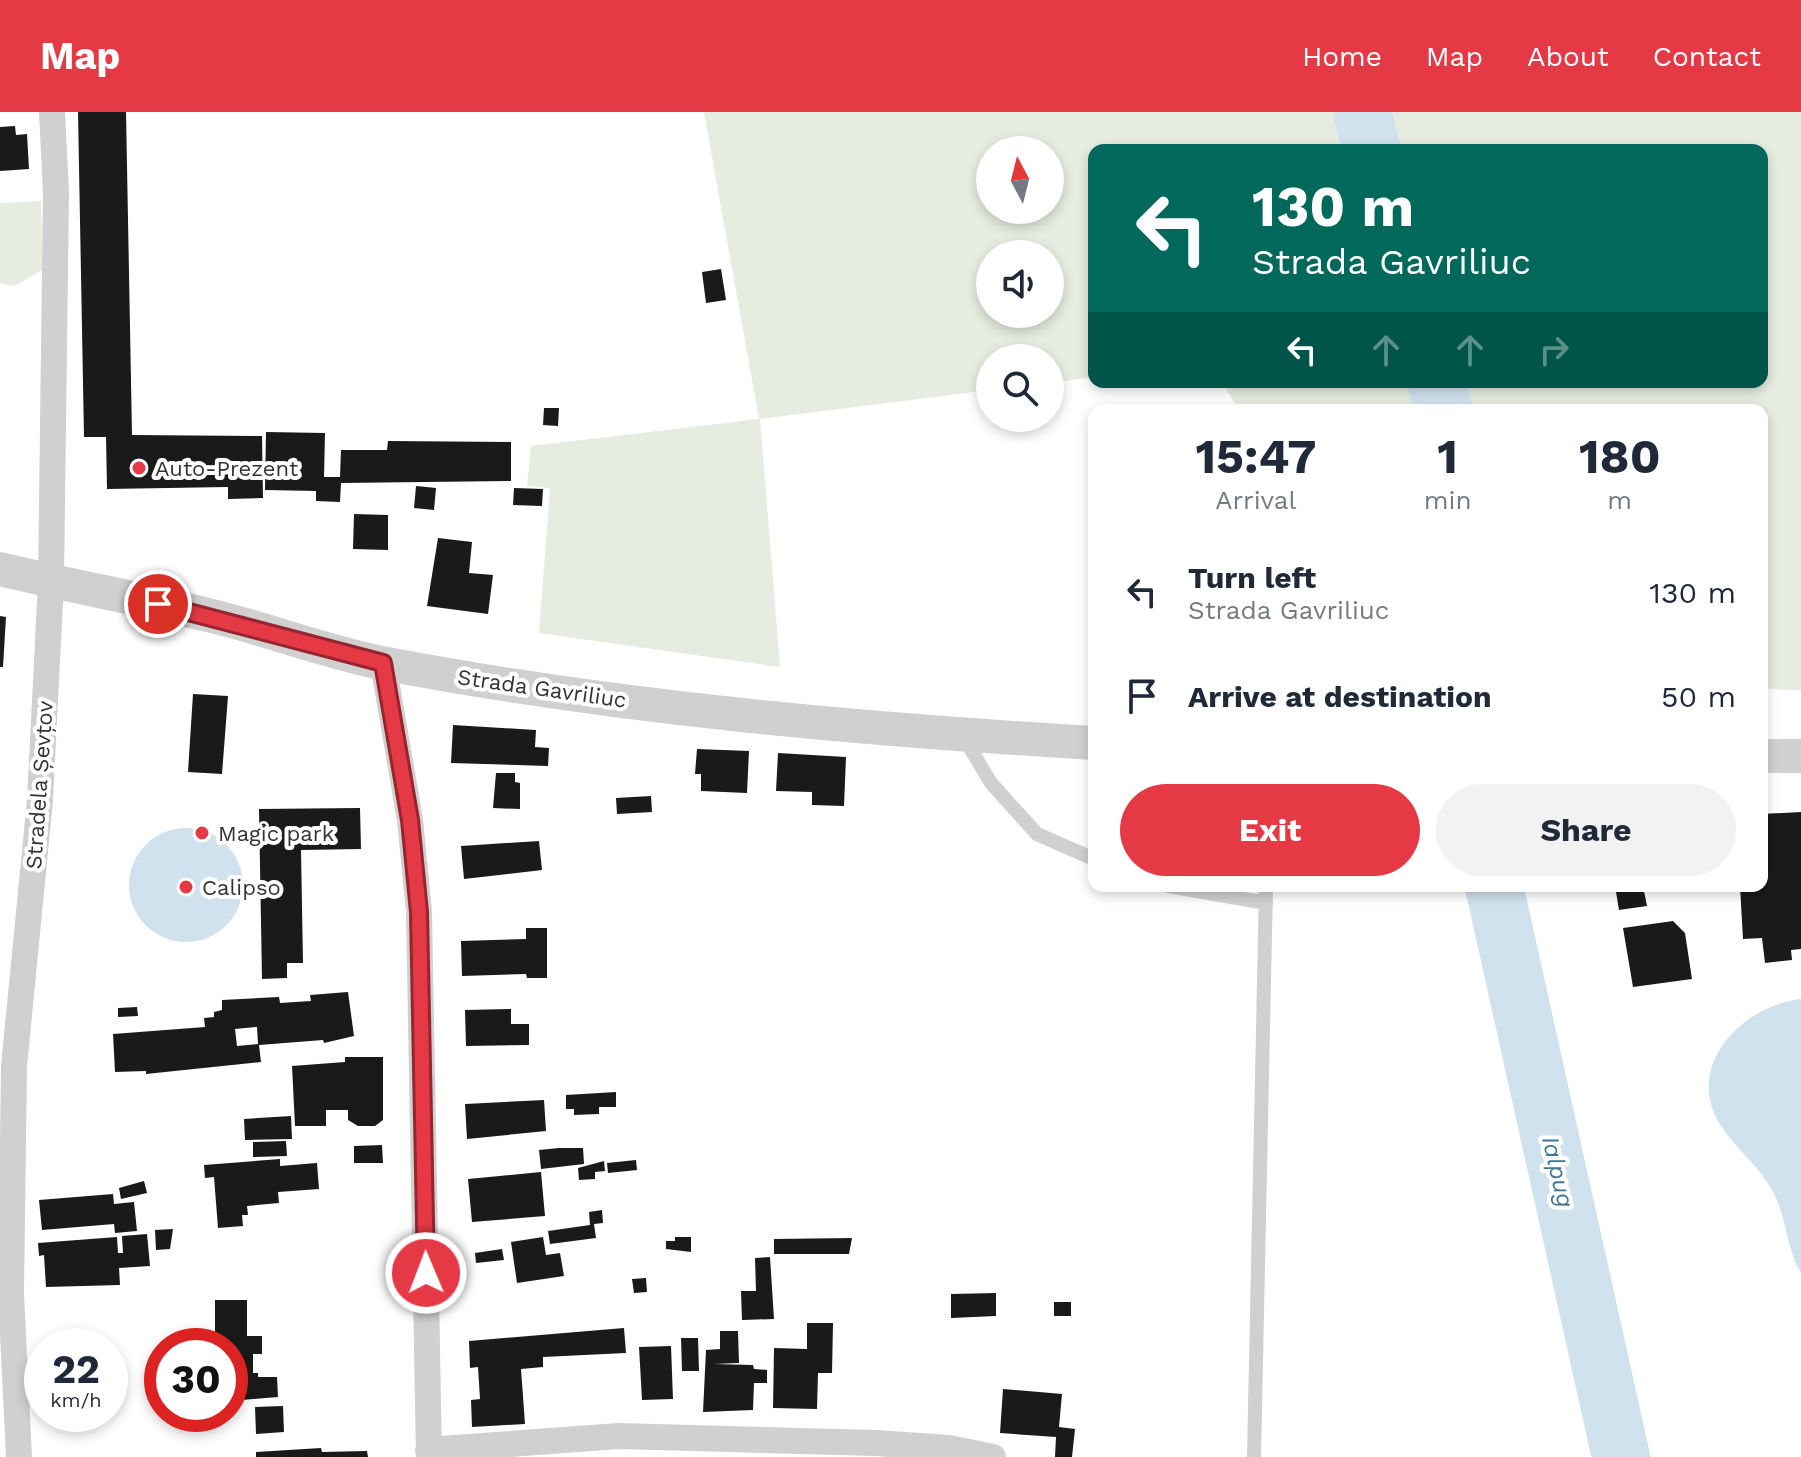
<!DOCTYPE html>
<html lang="en">
<head>
<meta charset="utf-8">
<style>
	:root { --surface:#fff; --page:#f2f2f3; --text:#1f2937; --muted:#747a83; --accent:#e63946 }
	body { margin:0; font-family:"Work Sans",sans-serif; background:var(--page); color:var(--text); height:100vh; display:flex; flex-direction:column; font-size:30px; white-space:nowrap }
	* { box-sizing:border-box; margin:0 }
	p { font-size:26px; color:var(--muted) }
	.icon { flex:none; width:44px; height:44px; fill:none; stroke:currentColor; stroke-width:2; stroke-linecap:round; stroke-linejoin:round }
	.map { position:relative; flex:1; overflow:hidden }
	.side { position:absolute; left:1088px; top:292px; width:680px; height:488px; display:flex; flex-direction:column; background:var(--surface); border-radius:16px; box-shadow:0 4px 12px #0003 }
	.side>* { flex:none }
	.top-card { position:absolute; left:1088px; top:32px; width:680px; height:244px; border-radius:16px; box-shadow:0 4px 12px #0003; background:#00695c; color:#fff; overflow:hidden }
	.needle { width:52px; rotate:353deg }
	.controls { position:absolute; left:976px; top:24px; display:grid; gap:16px }
	.controls a { display:grid; place-items:center; width:88px; height:88px; border-radius:50%; background:var(--surface); box-shadow:0 4px 12px #0003; font-size:40px }
	.speed { position:absolute; left:24px; top:1216px; display:flex; gap:16px; font-size:40px; font-weight:700; text-align:center }
	.speed>* { display:grid; place-content:center; width:104px; height:104px; border-radius:50%; background:var(--surface); box-shadow:0 4px 12px #0003; line-height:1 }
	.speed small { font-size:20px; font-weight:400 }
	.speed .limit { border:12px solid #d22; background:#fff; color:#111 }
	.pin { position:absolute; display:grid; place-items:center; width:68px; height:68px; color:#fff; margin:-34px; border:4px solid #fff; border-radius:50%; box-shadow:0 2px 8px #0007 }
	.me { position:absolute; width:88px; margin:-44px; rotate:359deg; stroke-linejoin:round; filter:drop-shadow(0 0 6px #0008) }
	.turn { display:flex; align-items:center; gap:28px; height:168px; padding:0 32px; font-size:36px }
	.turn .icon { width:104px; height:104px; stroke-width:2.5 }
	.turn b { display:block; font-size:56px; line-height:68px }
	.lanes { display:flex; align-items:center; height:76px; padding:0 32px; background:#0003; justify-content:center; gap:40px; direction:ltr }
	.lanes .off { opacity:.35 }
	.eta { display:flex; justify-content:space-evenly; align-items:center; height:136px; text-align:center }
	.eta b { font-size:48px; font-weight:700; line-height:56px }
	.cta { display:flex; gap:16px; margin-top:auto; padding:16px 32px }
	.cta a { flex:1; height:92px; border-radius:48px; background:var(--accent); color:#fff; font-size:32px; font-weight:700; line-height:92px; text-align:center }
	.cta a+a { background:var(--page); color:var(--text) }
	ul { padding:0; list-style:none }
	li { display:flex; align-items:center; gap:24px; height:104px; padding:0 32px }
	li div { flex:1 }
	li b { display:block; font-size:30px }
	li em { font-style:normal }
	header { display:flex; align-items:center; gap:48px; box-sizing:border-box; height:112px; padding:0 40px; background:var(--accent); color:#fff }
	header strong { font-size:38px }
	nav { display:flex; gap:44px; margin-inline-start:auto; font-size:28px }
	.map>svg:first-child { display:block }
	.green { fill:#e6ecdf; fill-rule:evenodd }
	.water { fill:#cfe2ee }
	.lines { fill:none; stroke-linecap:round; stroke-linejoin:round }
	.river { stroke:#cfe2ee; stroke-width:58 }
	.building { fill:#1a1a1a; fill-rule:evenodd }
	.service { stroke:#d0d0d0; stroke-width:14 }
	.minor { stroke:#d0d0d0; stroke-width:26 }
	.tertiary { stroke:#d0d0d0; stroke-width:34 }
	.route-casing { stroke:#96252e; stroke-width:20 }
	.route { stroke:#e63946; stroke-width:14 }
	.poi-dot { fill:#e63946; stroke:#fff; stroke-width:3 }
	.labels { text-anchor:middle; stroke-width:8; stroke-linejoin:round; paint-order:stroke }
	.poi-label { font-size:22px; fill:#333; stroke:#fff; text-anchor:start }
	.street-label { font-size:22px; fill:#333; stroke:#fff }
	.water-label { font-size:24px; font-style:italic; fill:#3f7597; stroke:#fff }
</style>
</head>
<body>
<header>
<strong>Map</strong>
<nav><a>Home</a><a>Map</a><a>About</a><a>Contact</a></nav>
</header>
<div class="map">
<svg width="1801" height="1345" viewBox="0 0 1801 1345">
	<rect width="100%" height="100%" fill="#fff"/>
	<path class="green" d="M704,0h1097v578l-39,-1v-279h-524l-15,-28h539v-232h-668v227l-44,6v-25h-60v32l-230,29 20,248 -241,-34 11,-145 -23,-2 4,-40 228,-27zM1050,38v60h-60v-60zM1050,142v60h-60v-60z
		M41,89l2,69 -29,16 -14,-3v-80z"/>
	<path class="water" d="M129 773a57 57 0 1 1 114 0a57 57 0 1 1-114 0Z
		M1801,887v274c-15,-24 -14,-56 -28,-81 -12,-24 -35,-41 -50,-63 -42,-60 17,-123 78,-130z"/>
	<g class="lines">
		<path class="river" d="M1362,0l10,38
			M1436,270l8,28
			M1494,774l127,571"/>
	</g>
	<path class="building" d="M78,0h48l6,323 130,1 1,62 -35,1v-12l-121,2 -1,-52h-22z
		M15,14l1,9 11,-1 2,35 -29,2v-44z
		M721,157l5,31 -20,3 -4,-31z
		M544,296h15l-1,18 -15,-1z
		M266,320l59,1 -1,44h16l1,-27h46l1,-9 123,1v39l-170,2 -1,19 -24,-1v-10l-51,-1z
		M416,374l20,2 -2,22 -20,-2z
		M514,376l29,1 -1,17 -29,-1z
		M354,402l34,1v35l-35,-1z
		M438,426l34,4 -3,31 24,2 -5,39 -61,-8z
		M0,504l6,1 -3,50h-3z
		M193,582l35,2 -6,78 -34,-2z
		M453,613l83,5 -1,17 14,1 -1,18 -97,-3z
		M697,637l52,2 -2,42 -46,-2v-17h-6z
		M778,641l68,4 -2,49 -32,-1v-13l-36,-1z
		M496,661h19v9l5,1v26l-27,-1z
		M651,684l1,16 -35,2 -1,-16z
		M360,696l1,41 -60,1 2,113h-16v15l-25,1 -3,-170z
		M1801,700v137l-10,1 1,10 -27,3 -3,-25 -19,1 -3,-53h22v-72z
		M539,729l3,29 -78,9 -3,-33z
		M1615,774h28l4,20 -28,4z
		M1673,809l12,12 7,46 -59,8 -10,-59z
		M526,816h21v50h-20l-1,-4 -64,2 -1,-35 65,-2z
		M348,880l6,44 -30,7 -1,-3 -64,5 2,17 -115,12v-3l-31,1 -2,-38 92,-7 -1,-9 10,-1v-5l8,-2v-10l57,-3 1,6 31,-2 -1,-6zM257,915l1,17 -21,2 -2,-17z
		M137,895l1,9 -20,1v-9z
		M511,897v15h18v21l-63,1 -1,-36z
		M345,945h38v63l-8,6h-17l-10,-6v-10h-22v16h-31l-3,-60 53,-4z
		M616,980v15h-17v7l-25,1v-6h-8v-14z
		M544,988l2,31 -79,8 -2,-35z
		M291,1004l1,23 -47,1 -1,-21z
		M286,1029l1,15 -34,1v-15z
		M382,1033l1,18h-29v-17z
		M559,1036h24l1,16 -43,5 -2,-19z
		M280,1047v7l37,-3 2,26 -41,3 1,11 -32,3 1,9h-6l1,11 -25,2 -4,-51 -9,1 -1,-13z
		M636,1048l1,10 -29,3 -1,-10z
		M604,1049l1,10 -10,1v7l-16,1 -1,-12z
		M541,1060l4,44 -73,6 -4,-43z
		M144,1069l3,12 -26,6 -2,-11z
		M113,1082l1,10 20,-2 3,29 -22,2 -1,-9 -72,6 -3,-30z
		M602,1098l1,13 -9,1 2,14 -46,6 -2,-13 42,-6 -1,-13z
		M173,1117l-3,20 -14,1 -1,-20z
		M147,1122l3,32 -31,2 1,17 -74,2 -2,-32 -5,1 -1,-13 79,-6 1,16h5l-1,-17z
		M543,1125l3,18 14,-2 4,23 -47,7 -6,-41z
		M675,1125h16v15l-25,-3v-8h9z
		M852,1126l-3,16h-75v-15z
		M502,1137l2,11 -28,3 -1,-10z
		M770,1145l4,62 -32,1 -1,-29h15l-1,-33z
		M646,1166l1,14 -13,1 -2,-14z
		M996,1181v23l-45,2v-24z
		M215,1188h32v36h15v18h-9v19h5v4h19l1,20 -48,4v-15h17v-13h-17v-27h-15z
		M1054,1190h17v14h-17z
		M807,1211h26l-1,50h-14l-1,36 -44,-1 1,-60 33,1z
		M624,1216l2,25 -83,4v10l-22,2 4,55 -53,3 -1,-27 9,-1 -2,-32 -8,1 -1,-27z
		M720,1219h18l1,32 -25,1 39,1 1,4 13,1v13h-13l-1,27 -50,2 3,-62 14,-1z
		M681,1226h17l1,33h-17z
		M671,1234l2,53 -31,1 -3,-53z
		M1003,1277l59,5 -3,33 16,2 -3,28h-17l1,-20 -56,-4z
		M283,1294l1,26 -28,2 -1,-27z
		M321,1336l1,4 45,-1 1,6h-112v-5z"/>
	<g class="lines">
		<path class="service" d="M964,626l27,45 46,51 57,25
			M1168,774l98,17
			M1254,1345l12,-571"/>
		<path class="minor" d="M383,551l27,157 9,92 10,545
			M428,1338l191,-14 257,7 73,5 44,9
			M19,1345l-8,-164 3,-227 26,-266 11,-218 5,-389 -4,-81"/>
		<path class="tertiary" d="M0,457c70,17 142,30 212,47 58,14 116,37 175,48 233,44 471,65 707,79
			M1762,644h39"/>
	</g>
	<g class="lines">
		<defs>
			<path id="route" d="M158,492l225,59 27,157 9,92 7,361"/>
		</defs>
		<use href="#route" class="route-casing"/>
		<use href="#route" class="route"/>
	</g>
	<g class="poi-dot">
		<circle cx="139" cy="356" r="8"/>
		<circle cx="202" cy="721" r="8"/>
		<circle cx="186" cy="775" r="8"/>
	</g>
	<g class="labels">
		<g class="poi-label">
			<text x="155" y="364">Auto-Prezent</text>
			<text x="218" y="729">Magic park</text>
			<text x="202" y="783">Calipso</text>
		</g>
		<g class="street-label">
			<text transform="translate(542 576) rotate(8)" y="8">Strada Gavriliuc</text>
			<text transform="translate(39 673) rotate(-86)" y="8">Stradela Șevțov</text>
		</g>
		<g class="water-label">
			<text transform="translate(1558 1060) rotate(77)" y="8">Ialpug</text>
		</g>
	</g>
</svg>
<div class="controls">
<a><svg class="needle" viewBox="-14 -14 28 28"><path d="M0-13l5 13h-10z" fill="#e53935"/><path d="M0 13l5-13h-10z" fill="#747a83"/></svg></a>
<a><svg class="icon" aria-label="sound" viewBox="0 0 24 24"><path d="M4 9h4l5-4v14l-5-4H4zM17 9q2 3 0 6"/></svg></a>
<a><svg class="icon" aria-label="search" viewBox="0 0 24 24"><circle cx="10" cy="10" r="6"/><path d="M15 15l6 6"/></svg></a>
</div>
<div class="speed"><div>22<small>km/h</small></div><div class="limit">30</div></div>
<div class="pin" style="left:158px;top:492px;background:#d93025"><svg class="icon" aria-label="arrive" viewBox="0 0 24 24"><path d="M6 21V4h12l-3 4 3 4H6"/></svg></div>
<svg class="me" style="left:426px;top:1161px" viewBox="-20 -20 40 40"><circle r="17" fill="#e63946" stroke="#fff" stroke-width="3"/><path d="M0-11L8 9 0 5-8 9z" fill="#fff"/></svg>
<div class="top-card">
<div class="turn"><svg class="icon" aria-label="left" viewBox="0 0 24 24"><path d="M17 20v-9H6M10 6l-5 5 5 5"/></svg><div><b>130 m</b>Strada Gavriliuc</div></div>
<div class="lanes"><svg class="icon" aria-label="left" viewBox="0 0 24 24"><path d="M17 20v-9H6M10 6l-5 5 5 5"/></svg><svg class="icon off" aria-label="ahead" viewBox="0 0 24 24"><path d="M12 20V5M6 11l6-6 6 6"/></svg><svg class="icon off" aria-label="ahead" viewBox="0 0 24 24"><path d="M12 20V5M6 11l6-6 6 6"/></svg><svg class="icon off" aria-label="right" viewBox="0 0 24 24"><path d="M7 20v-9h11M14 6l5 5-5 5"/></svg></div>
</div>
<section class="side">
<div class="eta">
<div><b>15:47</b><p>Arrival</p></div>
<div><b>1</b><p>min</p></div>
<div><b>180</b><p>m</p></div>
</div>
<ul>
<li><svg class="icon" aria-label="left" viewBox="0 0 24 24"><path d="M17 20v-9H6M10 6l-5 5 5 5"/></svg><div><b>Turn left</b><p>Strada Gavriliuc</p></div><em>130 m</em></li>
<li><svg class="icon" aria-label="arrive" viewBox="0 0 24 24"><path d="M6 21V4h12l-3 4 3 4H6"/></svg><div><b>Arrive at destination</b></div><em>50 m</em></li>
</ul>
<div class="cta"><a>Exit</a><a>Share</a></div>
</section>
</div>
</body>
</html>
